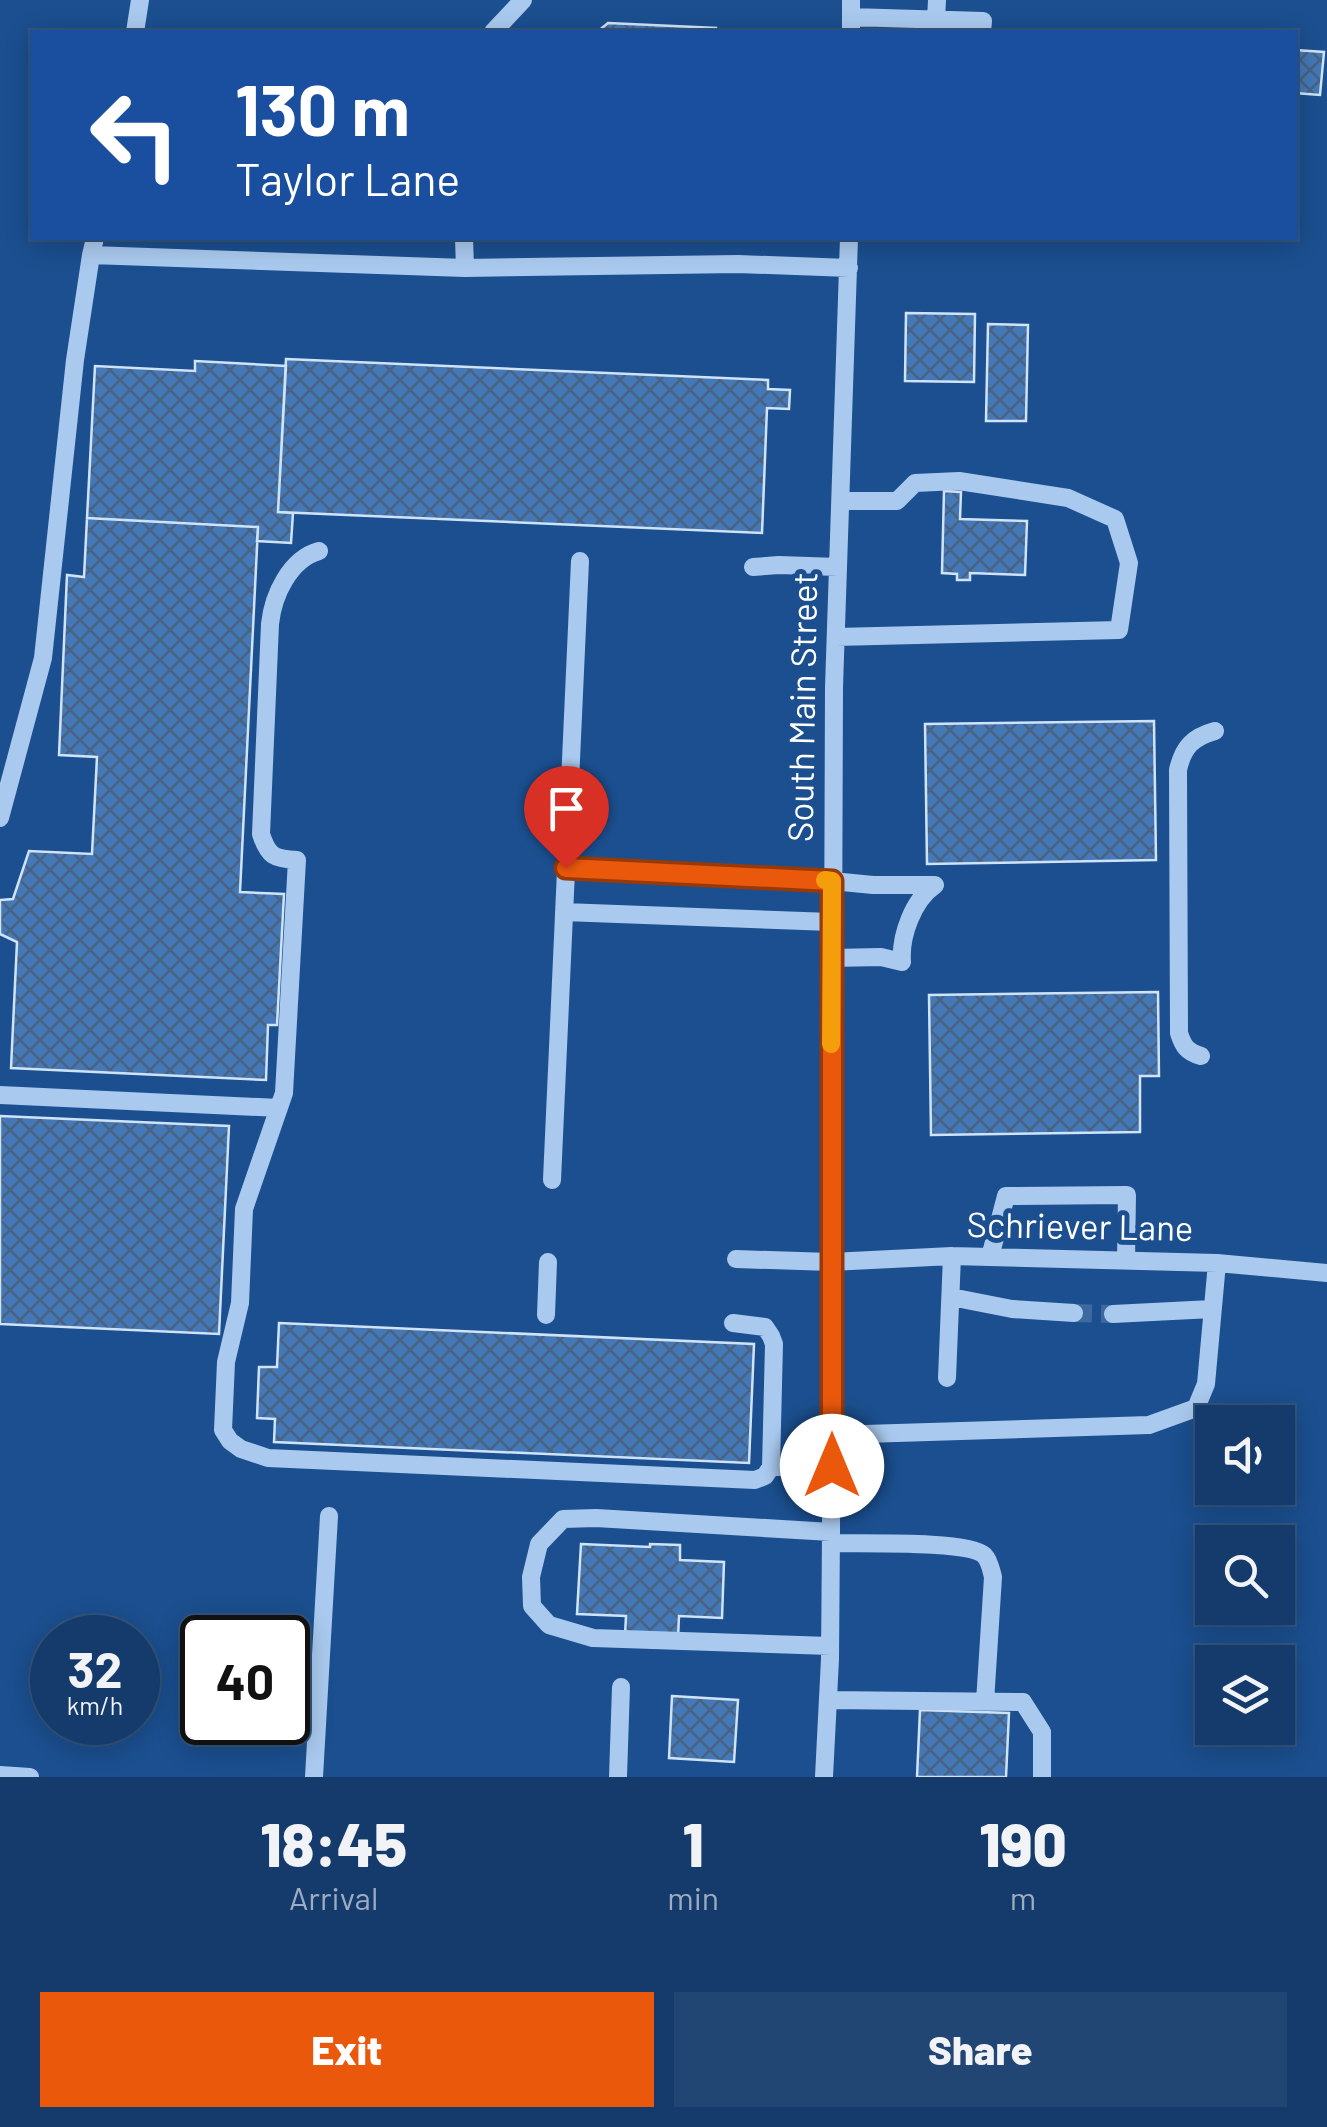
<!DOCTYPE html>
<html lang="en">
<head>
<meta charset="utf-8">
<style>
	:root { --surface:#143b6b; --page:#214673; --text:#f1f3f6; --muted:#9dadc1; --line:#33557e; --accent:#ea580c }
	body { margin:0; font-family:Barlow,sans-serif; background:var(--page); color:var(--text); height:100vh; display:flex; flex-direction:column; font-size:38px; white-space:nowrap }
	* { box-sizing:border-box; margin:0 }
	p { font-size:32px; color:var(--muted) }
	.icon { flex:none; width:55px; height:55px; fill:none; stroke:currentColor; stroke-width:2; stroke-linecap:round; stroke-linejoin:round }
	.map { position:relative; height:1777px; overflow:hidden }
	.panel { display:flex; flex-direction:column; background:var(--surface); flex:1 }
	.panel>* { flex:none }
	.hud { position:absolute; left:30px; top:30px; width:1268px; height:210px; border-radius:0px; box-shadow:0 5px 25px #0003,0 0 0 2px var(--line); background:#1a4fa0; color:#fff; overflow:hidden }
	.tools { position:absolute; left:1195px; top:1405px; display:grid; gap:20px }
	.tools a { display:grid; place-items:center; width:100px; height:100px; border-radius:0px; background:var(--surface); box-shadow:0 5px 25px #0003,0 0 0 2px var(--line); font-size:50px }
	.speed { position:absolute; left:30px; top:1615px; display:flex; gap:20px; font-size:50px; font-weight:700; text-align:center }
	.speed>* { display:grid; place-content:center; width:130px; height:130px; border-radius:50%; background:var(--surface); box-shadow:0 5px 25px #0003,0 0 0 2px var(--line); line-height:1 }
	.speed small { font-size:25px; font-weight:400 }
	.speed .limit { border:5px solid #111; border-radius:15px; background:#fff; color:#111 }
	.pin { position:absolute; display:grid; place-items:center; width:85px; height:85px; color:#fff; margin:-102px -42px; border-radius:50% 50% 50% 0; rotate:-45deg; box-shadow:0 0 10px #0007 }
	.pin .icon { rotate:45deg }
	.me { position:absolute; width:110px; margin:-55px; rotate:0deg; stroke-linejoin:round; filter:drop-shadow(0 0 8px #0008) }
	.turn { display:flex; align-items:center; gap:35px; height:210px; padding:0 40px; font-size:45px }
	.turn .icon { width:130px; height:130px; stroke-width:2.5 }
	.turn b { display:block; font-size:70px; line-height:85px }
	.eta { display:flex; justify-content:space-evenly; align-items:center; height:170px; text-align:center }
	.eta b { font-size:60px; font-weight:800; line-height:70px }
	.primary-button { display:flex; gap:20px; margin-top:auto; padding:20px 40px }
	.primary-button a { flex:1; height:115px; border-radius:0px; background:var(--accent); color:#fff; font-size:40px; font-weight:800; line-height:115px; text-align:center }
	.primary-button a+a { background:var(--page); color:var(--text) }
	.map>svg:first-child { display:block }
	.building { fill:url(#building-cross-hatch); stroke:#cfe3fa; stroke-width:2.5 }
	.lines { fill:none; stroke-linecap:round; stroke-linejoin:round }
	.minor-tunnel { stroke:#3d69a0; stroke-width:18; stroke-dasharray:18 9; stroke-linecap:butt }
	.minor { stroke:#a9c9ee; stroke-width:18 }
	.route-casing { stroke:#983908; stroke-width:25 }
	.route { stroke:#ea580c; stroke-width:18 }
	.slow { stroke:#f59e0b; stroke-width:18 }
	.labels { text-anchor:middle; stroke-width:10; stroke-linejoin:round; paint-order:stroke }
	.street-label { font-size:35px; fill:#fff; stroke:#1b4f8f }
</style>
</head>
<body>
<div class="map">
<svg width="1327" height="1777" viewBox="0 0 1327 1777">
	<defs>
		<pattern id="building-cross-hatch" width="8" height="8" patternUnits="userSpaceOnUse" patternTransform="scale(2.5)"><rect width="8" height="8" fill="#4478b7"/><path d="M0 0l8 8M0 8l8-8" fill="none" stroke="#486282"/></pattern>
	</defs>
	<rect width="100%" height="100%" fill="#1b4f8f"/>
	<path class="building" d="M608,23l108,5v4h-119z
		M1295,50l29,2 -4,43 -25,-2z
		M906,313l69,1 -1,68 -69,-1z
		M988,324l40,1 -2,96h-40z
		M286,359l482,21v9l22,1 -1,19 -22,-1 -5,125 -484,-21z
		M195,361l91,5 -8,146 15,1 -2,30 -34,-2 1,-14 -171,-9 8,-152 100,5z
		M944,491l17,1 -1,27 67,2 -2,54 -55,-2v7h-13v-6l-15,-1z
		M87,518l171,9 -18,365 44,2 -7,131h-9l-2,55 -255,-12 6,-126 -17,-8v-34l13,-1 16,-48 63,3 5,-97 -38,-2 8,-180 17,2z
		M1154,721l2,139 -229,4 -2,-140z
		M1158,992l1,84h-19v56l-209,3 -2,-140z
		M0,1116l229,10 -10,208 -219,-10z
		M279,1323l475,21 -5,119 -475,-21 1,-23 -18,-1 2,-51h18z
		M581,1544l69,3v-3l30,1v15l44,2 -2,56 -43,-2 -1,22 -53,-3 1,-19 -49,-2z
		M672,1696l66,4 -4,62 -65,-4z
		M920,1710l89,3 -3,64h-89z"/>
	<g class="lines">
		<path class="minor-tunnel" d="M1074,1313l39,1"/>
		<path class="minor" d="M851,17l132,4 -1,11
			M936,20l1,-20
			M135,32l5,-32
			M493,32l30,-32
			M851,32v-32
			M95,238l-4,17 374,13 273,-4 111,4
			M464,238l1,30
			M319,551c-29,8 -46,44 -49,73l-9,210c7,22 13,25 36,26l-13,233 -40,116 -4,94 -14,59 -3,68 7,11 11,8 27,9 487,22 10,-4 6,-9 3,-123 -3,-8 -6,-9 -32,-4
			M753,567l26,-2 59,2
			M836,637l283,-7 10,-67 -14,-44 -47,-21 -109,-17 -44,2 -18,18h-56
			M0,818l43,-160 32,-298 16,-105
			M566,868l266,13 41,4h62
			M564,912l267,10
			M831,958l50,-1 21,5c-2,-26 11,-62 33,-77
			M1201,1056c-14,-4 -18,-10 -22,-23l-1,-263c5,-23 15,-33 37,-39
			M0,1095l279,13
			M552,1180l28,-619
			M990,1257l16,-61 121,-1 -1,65
			M736,1259l95,3 121,-6 265,7 110,10
			M951,1297l61,12 62,4
			M1113,1314l99,-5
			M546,1315l2,-53
			M947,1378l5,-122
			M832,1435l317,-10 47,-17 10,-24 11,-121
			M771,1467h60
			M831,1543c27,1 137,-3 153,12 6,6 7,15 9,22l-8,125
			M830,1646l-237,-8 -44,-13 -17,-19 -1,-29 8,-33 24,-25 33,-1 235,14
			M828,1700l195,2 19,30v45
			M0,1775l30,2
			M314,1777l15,-261
			M618,1777l3,-90
			M824,1777l6,-118 1,-127 3,-845 15,-449"/>
	</g>
	<g class="lines">
		<defs>
			<path id="route" d="M566,868l266,13v585"/>
		</defs>
		<use href="#route" class="route-casing"/>
		<use href="#route" class="route"/>
		<path class="slow" d="M825,880l7,1 -1,163"/>
	</g>
	<g class="labels">
		<g class="street-label">
			<text transform="translate(803 707) rotate(-89)" y="12">South Main Street</text>
			<text transform="translate(1080 1227) rotate(1)" y="12">Schriever Lane</text>
		</g>
	</g>
</svg>
<div class="tools">
<a><svg class="icon" aria-label="sound" viewBox="0 0 24 24"><path d="M4 9h4l5-4v14l-5-4H4zM17 9q2 3 0 6"/></svg></a>
<a><svg class="icon" aria-label="search" viewBox="0 0 24 24"><circle cx="10" cy="10" r="6"/><path d="M15 15l6 6"/></svg></a>
<a><svg class="icon" aria-label="layers" viewBox="0 0 24 24"><path d="M12 4l9 5-9 5-9-5zM3 14l9 5 9-5"/></svg></a>
</div>
<div class="speed"><div>32<small>km/h</small></div><div class="limit">40</div></div>
<div class="pin" style="left:566px;top:868px;background:#d93025"><svg class="icon" aria-label="arrive" viewBox="0 0 24 24"><path d="M6 21V4h12l-3 4 3 4H6"/></svg></div>
<svg class="me" style="left:832px;top:1466px" viewBox="-20 -20 40 40"><circle r="19" fill="#fff"/><path d="M0-13L10 11 0 6-10 11z" fill="#ea580c"/></svg>
<div class="hud">
<div class="turn"><svg class="icon" aria-label="left" viewBox="0 0 24 24"><path d="M17 20v-9H6M10 6l-5 5 5 5"/></svg><div><b>130 m</b>Taylor Lane</div></div>
</div>
</div>
<section class="panel">
<div class="eta">
<div><b>18:45</b><p>Arrival</p></div>
<div><b>1</b><p>min</p></div>
<div><b>190</b><p>m</p></div>
</div>
<div class="primary-button"><a>Exit</a><a>Share</a></div>
</section>
</body>
</html>
